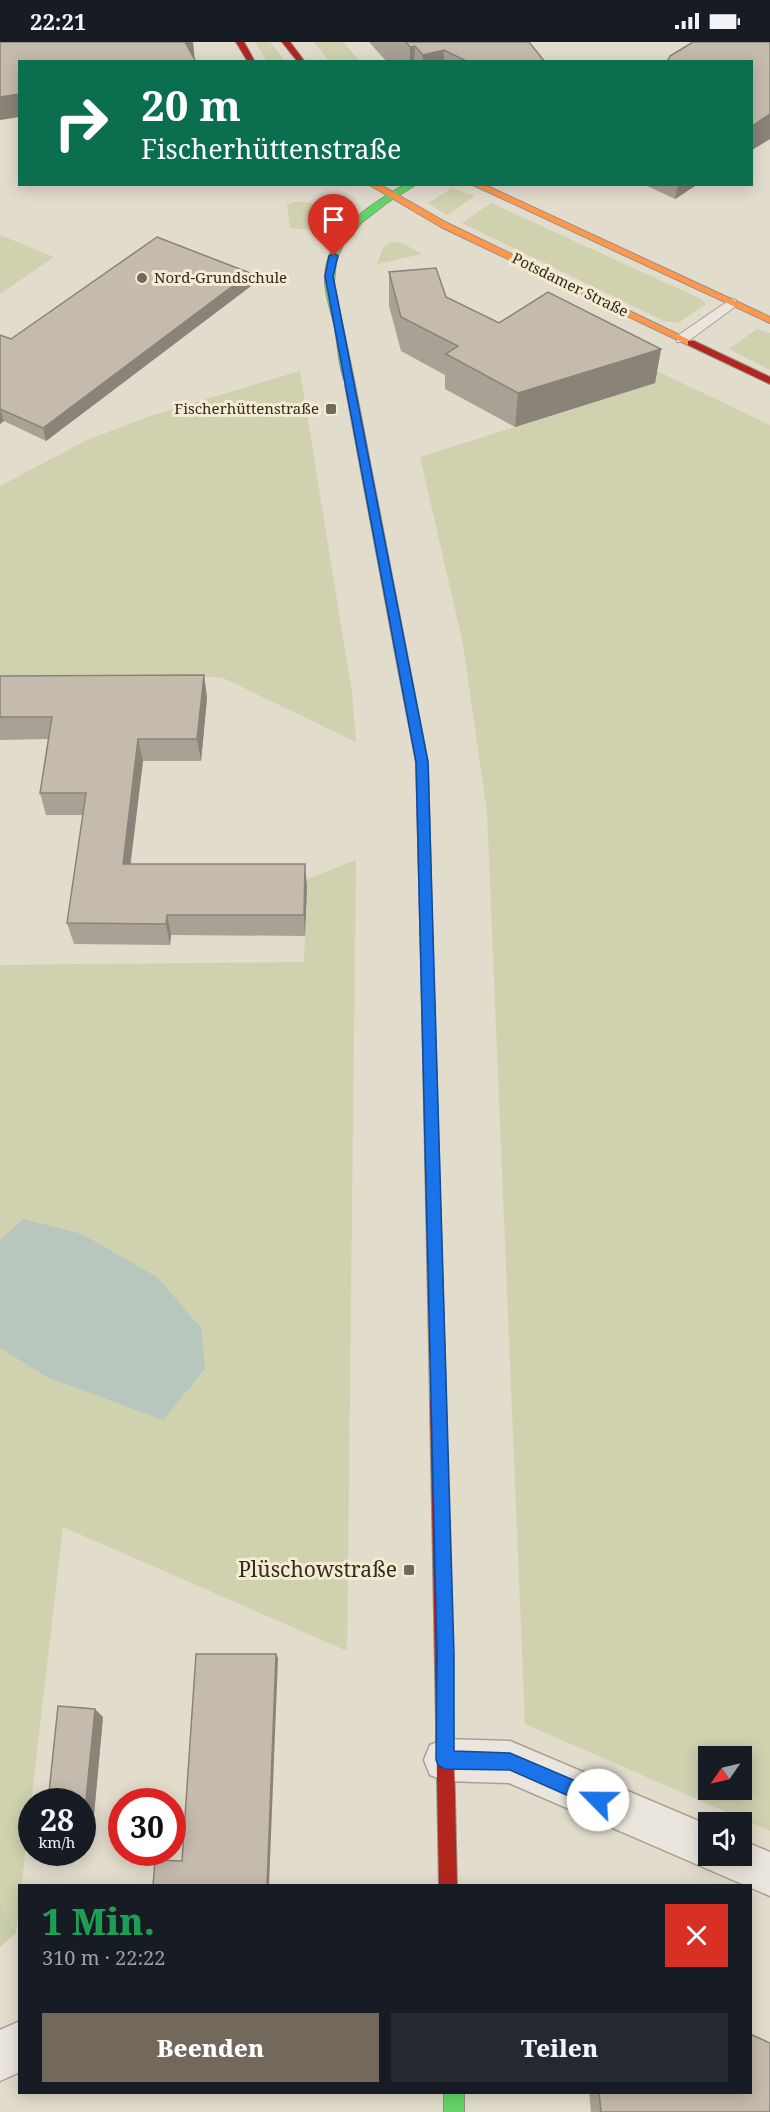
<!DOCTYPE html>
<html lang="de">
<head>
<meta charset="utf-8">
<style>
	:root { --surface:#171b24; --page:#242831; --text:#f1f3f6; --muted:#9ea1a6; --accent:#72685b }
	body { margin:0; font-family:"Noto Serif",serif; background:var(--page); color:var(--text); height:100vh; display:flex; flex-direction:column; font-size:22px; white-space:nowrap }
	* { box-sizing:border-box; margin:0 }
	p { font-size:20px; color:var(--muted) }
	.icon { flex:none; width:33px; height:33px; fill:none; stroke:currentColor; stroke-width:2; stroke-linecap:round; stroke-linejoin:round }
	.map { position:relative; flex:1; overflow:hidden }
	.drawer { position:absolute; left:18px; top:1842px; width:734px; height:210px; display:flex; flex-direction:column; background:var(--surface); border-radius:0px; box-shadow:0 3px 15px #0003 }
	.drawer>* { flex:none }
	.banner { position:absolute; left:18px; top:18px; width:735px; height:126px; border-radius:0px; box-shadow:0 3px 15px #0003; background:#0b6e4f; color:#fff; overflow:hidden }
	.needle { width:39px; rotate:236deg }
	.controls { position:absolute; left:698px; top:1704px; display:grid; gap:12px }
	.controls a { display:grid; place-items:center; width:54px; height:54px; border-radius:0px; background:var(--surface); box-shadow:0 3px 15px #0003; font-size:30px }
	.speed { position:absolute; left:18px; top:1746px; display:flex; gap:12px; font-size:30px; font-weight:700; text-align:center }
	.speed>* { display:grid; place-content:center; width:78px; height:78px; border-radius:50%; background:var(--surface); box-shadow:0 3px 15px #0003; line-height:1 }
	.speed small { font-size:15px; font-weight:400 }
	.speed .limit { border:9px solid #d22; background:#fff; color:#111 }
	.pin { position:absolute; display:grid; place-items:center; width:51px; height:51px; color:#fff; margin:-62px -26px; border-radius:50% 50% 50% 0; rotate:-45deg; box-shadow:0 0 6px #0007 }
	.pin .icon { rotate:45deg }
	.me { position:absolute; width:66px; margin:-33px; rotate:293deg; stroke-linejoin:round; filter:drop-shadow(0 0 4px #0008) }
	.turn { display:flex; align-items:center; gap:21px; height:126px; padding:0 24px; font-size:27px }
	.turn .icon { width:78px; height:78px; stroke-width:2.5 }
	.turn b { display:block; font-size:42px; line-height:51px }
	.round { display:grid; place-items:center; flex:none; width:63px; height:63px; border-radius:0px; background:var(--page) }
	.summary { display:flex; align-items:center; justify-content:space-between; height:102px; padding:0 24px }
	h1 { font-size:36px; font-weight:800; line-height:45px; color:#1e9e55 }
	.action { display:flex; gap:12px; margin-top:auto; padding:12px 24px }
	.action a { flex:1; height:69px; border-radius:0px; background:var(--accent); color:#fff; font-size:24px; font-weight:800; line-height:69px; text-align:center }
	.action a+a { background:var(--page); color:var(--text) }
	.status { display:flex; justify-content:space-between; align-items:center; height:42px; padding:0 30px; background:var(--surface); direction:ltr }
	.status svg { height:16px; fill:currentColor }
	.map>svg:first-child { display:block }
	.green { fill:#d0d1af; fill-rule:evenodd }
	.cemetery { fill:#caccae }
	.water { fill:#b7c7bd }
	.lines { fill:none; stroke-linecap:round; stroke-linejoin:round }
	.lane-casing { stroke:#a7a195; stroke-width:2 }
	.street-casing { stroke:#a7a195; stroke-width:3 }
	.fast-casing { stroke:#979085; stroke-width:2 }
	.slow-casing { stroke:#979085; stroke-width:2 }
	.jam-casing { stroke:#979085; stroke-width:2 }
	.lane { fill:#eae6dd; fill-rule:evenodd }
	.street { fill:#eae6dd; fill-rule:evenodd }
	.fast { fill:#63d668; fill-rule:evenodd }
	.slow { fill:#ff974d; fill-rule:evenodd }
	.jam { fill:#b3261e; fill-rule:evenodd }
	.wall { fill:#a9a195 }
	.shaded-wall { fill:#8a8379 }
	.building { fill:#c5bbad; stroke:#8a8379; stroke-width:1.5 }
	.route { fill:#1a73e8; stroke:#114b97; stroke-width:1.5 }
	.poi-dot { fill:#72685b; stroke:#f3ebd2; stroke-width:2 }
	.labels { text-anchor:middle; stroke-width:6; stroke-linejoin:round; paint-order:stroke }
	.far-poi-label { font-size:15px; fill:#352a1e; stroke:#f3ebd2; text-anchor:start }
	.far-street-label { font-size:15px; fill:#352a1e; stroke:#f3ebd2 }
	.near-poi-label { font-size:21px; fill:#352a1e; stroke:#f3ebd2; text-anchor:end }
</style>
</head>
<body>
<div class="status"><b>22:21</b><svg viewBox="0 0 49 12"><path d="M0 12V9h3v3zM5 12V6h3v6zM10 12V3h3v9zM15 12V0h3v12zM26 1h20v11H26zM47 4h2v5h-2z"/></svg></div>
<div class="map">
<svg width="770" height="2070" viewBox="0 0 770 2070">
	<rect width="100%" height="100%" fill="#e2dccc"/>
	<path class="green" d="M255,0h15l15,19h-18z
		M314,0h29l17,19h-31z
		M452,146l23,8 -28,19 -19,-12z
		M297,159l14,2 9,8 -6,19 -24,-2 -3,-23z
		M491,161l210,96 5,5 -28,19 -14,-2 -202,-98z
		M0,193l54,22 -54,37z
		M392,200l10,1 20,11 -45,10 6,-16z
		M757,287l13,4v37l-41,-21z
		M634,318l136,65v1406l-245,-107 -38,-912 -24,-168 -43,-187 234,-74zM708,1714h33v34h-33z
		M300,329l52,322 4,49 -135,-65 -221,3v-194l87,-46 63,-24z
		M356,818l-9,791 -284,-124 -47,406 -16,-31v-937l304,-3 3,-83z"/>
	<path class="cemetery" d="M0,1860l16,31 -16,14z"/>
	<path class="water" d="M23,1177l59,15 75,43 44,51 4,41 -42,51 -116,-43 -47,-29v-108z"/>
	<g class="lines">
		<defs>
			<path id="lane" d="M731,257l5,1v6l-49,36h-10v-6z"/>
			<path id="street" d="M445,1697l65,2 198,84v31h33v-16l29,12v44l-261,-113 -64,-2 -15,-6 -6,-15 6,-15z
				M20,1979v51l-20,9v-51z"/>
			<path id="fast" d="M406,142h11l-29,18 -26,20 -19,23 -7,15 -2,23 21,102 -8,2c-8,-17 -9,-40 -12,-59 -3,-16 -11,-34 -10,-50 1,-46 45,-74 81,-94z
				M405,628l6,4 17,88 5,195 -6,5 -6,-5 -5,-195 -17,-88z
				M444,2050h20v20h-20z"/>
			<path id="slow" d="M368,142h11l68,39 249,120 -8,2 -247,-118z
				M471,142h12l287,133v6z
				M350,340l5,3 56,289 -6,4 -6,-4 -54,-289z
				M427,910l6,5 13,444 -3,5 -5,2 -5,-2 -3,-5 -9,-444z"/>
			<path id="jam" d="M236,0h8l11,20h-7z
				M282,0h8l15,20h-7z
				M688,299h6l76,36v7l-82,-39z
				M438,1352l5,2 3,5 11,485h-18l-9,-485 3,-5z"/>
		</defs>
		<use href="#lane" class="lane-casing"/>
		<use href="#street" class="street-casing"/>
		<use href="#fast" class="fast-casing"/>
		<use href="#slow" class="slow-casing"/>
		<use href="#jam" class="jam-casing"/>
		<use href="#lane" class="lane"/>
		<use href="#street" class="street"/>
		<use href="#fast" class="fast"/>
		<use href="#slow" class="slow"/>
		<use href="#jam" class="jam"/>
	</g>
	<path class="wall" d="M369,0h160l16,20h-158z
		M643,142h55l-23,15z
		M389,230l57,25 53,26 162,26 -6,34 -140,44 -70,-38v-14l-44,-24 -12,-45z
		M251,244l-205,155 -42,-20 -4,3v-89l11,4z
		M204,633l3,23 -6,63h-58l-13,103 177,22 -2,50 -134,-1 -1,10 -96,-1 -7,-21 16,-108h-37l-6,-22 8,-54 -48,1v-64z
		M103,1675l-12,130h-9v-45z
		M589,2050h161l20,20h-179z"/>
	<path class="shaded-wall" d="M184,0h9l2,19z
		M415,4l-1,16h-4v-15z
		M444,8v12h-21v-7z
		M20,52v23l-20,3v-23z
		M770,72v25l-18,11v-24z
		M678,142h20l-23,15z
		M250,231l1,13 -205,155 -3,-13z
		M661,307l-6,34 -140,44 3,-34z
		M0,367l4,12 -4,3z
		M204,633l3,23 -6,63 -4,-22z
		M138,697l5,22 -15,124 -5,-21z
		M305,822l2,22 -2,50 -1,-21z
		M167,873l4,20 -1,10 -4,-21z
		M276,1612l2,4 -9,228h-2z
		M95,1667l8,8 -12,130 -9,-3v-5z"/>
	<path class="building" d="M0,0h185l11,20h-176v32l-20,3z
		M406,0h123l16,20h-77l-24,-12 -21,5 -8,-9 -5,1z
		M693,0h77v72l-18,12v-64h-85l3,-6z
		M157,195l93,36 -207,155 -43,-19v-74l11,4z
		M436,226l10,29 53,26 49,-31 113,57 -143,44 -72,-39 12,-8 -57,-29 -12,-45z
		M204,633l-7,64h-59l-15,125h182l-1,51h-137l-1,9 -99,-1 19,-130h-46l12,-76h-52v-41z
		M196,1612h80l-9,232h-114l2,-26 27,1z
		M58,1664l37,3 -13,130v-37h-34z
		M750,1992l20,9v69h-169l-2,-20h151z"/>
	<path class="route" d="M334,211l4,3 -5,20 95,486 26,892v97l56,2 94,40 3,7 -3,6 -6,3 -88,-39 -65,-1 -6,-3 -3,-6 1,-106 -21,-892 -91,-486 4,-20z"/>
	<g class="poi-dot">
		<circle cx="142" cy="236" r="6"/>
		<rect x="325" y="361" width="12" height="12" rx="3"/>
		<rect x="403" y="1522" width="12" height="12" rx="3"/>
	</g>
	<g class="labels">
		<g class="far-poi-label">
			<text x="154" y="241">Nord-Grundschule</text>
			<text x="319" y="372" text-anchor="end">Fischerhüttenstraße</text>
		</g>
		<g class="far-street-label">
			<text transform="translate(570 243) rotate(26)" y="5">Potsdamer Straße</text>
		</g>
		<g class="near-poi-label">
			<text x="397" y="1535">Plüschowstraße</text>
		</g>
	</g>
</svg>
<div class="controls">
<a><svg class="needle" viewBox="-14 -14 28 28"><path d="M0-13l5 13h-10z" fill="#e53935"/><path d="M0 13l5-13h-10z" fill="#9ea1a6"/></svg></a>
<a><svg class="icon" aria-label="sound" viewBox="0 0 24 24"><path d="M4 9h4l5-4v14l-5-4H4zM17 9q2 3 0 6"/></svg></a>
</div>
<div class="speed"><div>28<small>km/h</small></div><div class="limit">30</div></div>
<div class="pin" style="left:334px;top:214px;background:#d93025"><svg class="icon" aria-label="arrive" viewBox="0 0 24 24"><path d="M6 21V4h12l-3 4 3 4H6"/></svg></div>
<svg class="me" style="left:598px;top:1758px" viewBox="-20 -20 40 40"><circle r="19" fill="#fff"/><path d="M0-13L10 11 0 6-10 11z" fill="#1a73e8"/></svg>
<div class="banner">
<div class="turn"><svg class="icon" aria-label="right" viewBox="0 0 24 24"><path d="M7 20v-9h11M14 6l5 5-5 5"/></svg><div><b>20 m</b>Fischerhüttenstraße</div></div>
</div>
<section class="drawer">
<div class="summary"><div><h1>1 Min.</h1><p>310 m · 22:22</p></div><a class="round" style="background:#d93025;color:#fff"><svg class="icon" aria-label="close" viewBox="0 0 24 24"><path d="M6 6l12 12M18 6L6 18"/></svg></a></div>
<div class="action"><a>Beenden</a><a>Teilen</a></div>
</section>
</div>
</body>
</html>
